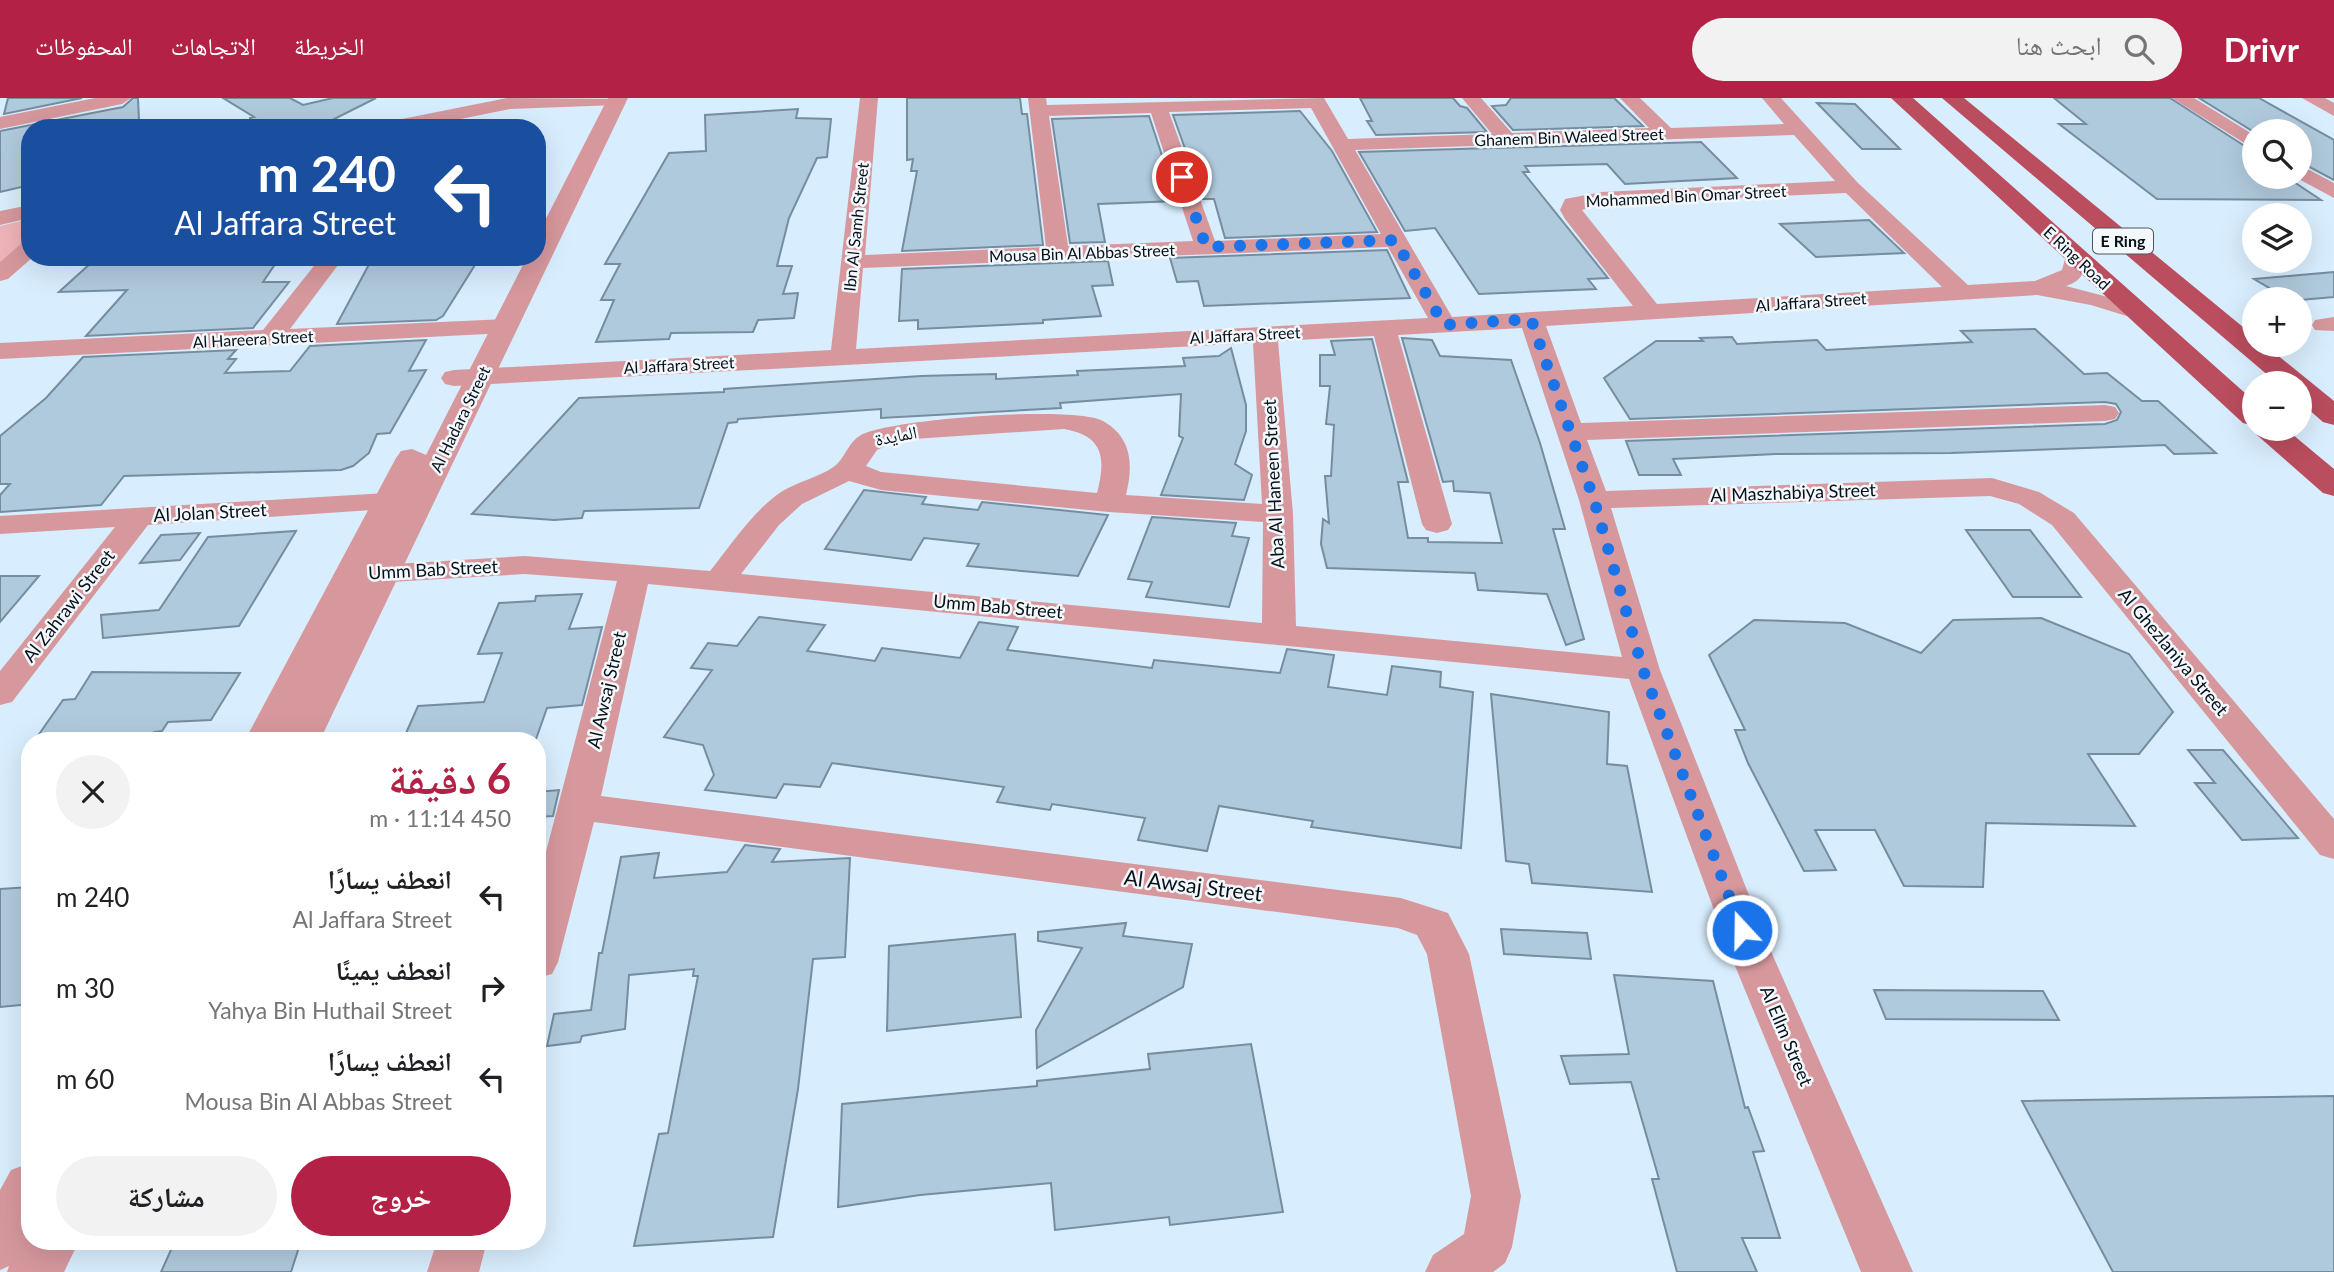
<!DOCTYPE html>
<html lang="ar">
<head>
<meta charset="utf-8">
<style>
	:root { --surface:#fff; --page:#f2f2f2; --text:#202124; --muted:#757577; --accent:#b32146 }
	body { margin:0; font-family:Lato,"Noto Naskh Arabic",sans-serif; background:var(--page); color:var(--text); direction:rtl; height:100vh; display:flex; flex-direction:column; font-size:26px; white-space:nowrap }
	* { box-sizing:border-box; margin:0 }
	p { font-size:23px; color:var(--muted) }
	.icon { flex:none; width:38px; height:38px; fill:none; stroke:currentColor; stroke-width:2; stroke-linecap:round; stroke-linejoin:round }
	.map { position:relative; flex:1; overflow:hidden; direction:ltr }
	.drawer { position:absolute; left:21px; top:634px; width:525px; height:518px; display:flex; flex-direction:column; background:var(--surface); border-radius:28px; box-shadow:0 7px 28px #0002; direction:rtl }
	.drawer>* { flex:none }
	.hud { position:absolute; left:21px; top:21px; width:525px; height:147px; border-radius:28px; box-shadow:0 7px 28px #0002; direction:rtl; background:#1a4fa0; color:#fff; overflow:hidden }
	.buttons { position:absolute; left:2242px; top:21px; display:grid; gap:14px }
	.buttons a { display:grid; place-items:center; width:70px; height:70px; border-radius:50%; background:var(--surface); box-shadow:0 7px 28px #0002; font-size:35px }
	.pin { position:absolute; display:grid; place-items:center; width:60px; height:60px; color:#fff; margin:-30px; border:4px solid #fff; border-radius:50%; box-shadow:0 2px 7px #0007 }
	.me { position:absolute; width:77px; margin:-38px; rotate:339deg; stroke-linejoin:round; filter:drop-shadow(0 0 5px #0008) }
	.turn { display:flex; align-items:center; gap:24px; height:147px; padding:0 35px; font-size:32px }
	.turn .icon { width:91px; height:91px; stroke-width:2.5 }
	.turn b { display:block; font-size:49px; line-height:60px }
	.round { display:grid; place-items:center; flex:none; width:74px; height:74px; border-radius:37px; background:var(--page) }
	.summary { display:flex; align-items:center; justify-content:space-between; height:119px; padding:0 35px }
	h1 { font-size:42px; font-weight:700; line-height:52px; color:var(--accent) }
	.action { display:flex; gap:14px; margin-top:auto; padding:14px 35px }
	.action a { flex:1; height:80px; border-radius:42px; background:var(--accent); color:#fff; font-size:28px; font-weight:700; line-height:80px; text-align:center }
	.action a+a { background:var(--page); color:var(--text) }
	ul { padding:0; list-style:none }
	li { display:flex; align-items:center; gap:21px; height:91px; padding:0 35px }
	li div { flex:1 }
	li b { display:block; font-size:26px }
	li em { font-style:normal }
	header { display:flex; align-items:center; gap:42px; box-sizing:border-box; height:98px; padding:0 35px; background:var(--accent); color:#fff }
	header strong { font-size:33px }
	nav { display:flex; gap:38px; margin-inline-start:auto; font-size:24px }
	.search { width:490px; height:63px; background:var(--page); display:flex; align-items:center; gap:18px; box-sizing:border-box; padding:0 24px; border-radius:38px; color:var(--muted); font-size:26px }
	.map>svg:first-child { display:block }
	.green { fill:#eeb4b9 }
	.building { fill:#b0cadd; stroke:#758d9f; stroke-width:2 }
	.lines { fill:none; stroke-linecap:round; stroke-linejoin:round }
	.minor { fill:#d6989d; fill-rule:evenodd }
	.tertiary { fill:#d6989d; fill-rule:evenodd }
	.primary { fill:#ba4d5e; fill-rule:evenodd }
	.route { stroke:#1a73e8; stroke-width:12; stroke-dasharray:0 21.6 }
	.labels { text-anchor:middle; stroke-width:5; stroke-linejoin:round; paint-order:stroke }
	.far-street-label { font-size:16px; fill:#071017; stroke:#f3f8fc }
	.shield { fill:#f3f8fc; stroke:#4e565c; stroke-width:2 }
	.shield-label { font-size:16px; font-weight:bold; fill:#071017 }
	.street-label { font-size:18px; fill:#071017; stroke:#f3f8fc }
	.near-street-label { font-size:21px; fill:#071017; stroke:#f3f8fc }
</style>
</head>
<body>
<header>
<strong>Drivr</strong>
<div class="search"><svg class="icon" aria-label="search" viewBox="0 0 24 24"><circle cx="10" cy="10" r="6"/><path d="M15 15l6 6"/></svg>ابحث هنا</div>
<nav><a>الخريطة</a><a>الاتجاهات</a><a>المحفوظات</a></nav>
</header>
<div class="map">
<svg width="2334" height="1174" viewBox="0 0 2334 1174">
	<rect width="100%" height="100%" fill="#d8edfd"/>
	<path class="green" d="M21,123l9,1v16l-30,25v-37z"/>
	<path class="building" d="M8,0h74l-78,16z
		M133,0h5l1,23 -31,7h-78v57l-30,7v-61l123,-24z
		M223,0h67l13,7 30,-7h43l-46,23 11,7h-90l-1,-10 4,-1z
		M907,0h113l2,16h5l16,131 -141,6 15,-80h-6l2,-12 -6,1z
		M1360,0h93l7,8 7,2 20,24 -111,3 -9,-14h5z
		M1511,0h103l29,28 -130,4 -21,-24 14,-1z
		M2054,0h116l84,54v25h39l1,3h-3l30,20 -164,-1 -98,-75h27z
		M2199,0h60l75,42v40l-34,-18v-31l-46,1z
		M1817,5l38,1 45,45h-38z
		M798,11l-2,9 35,1 -4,38 -10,1 -28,60 -12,48h15l-9,28 15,-1 -4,25 -36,2 -5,12 -82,1 -2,6 -73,3 18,-42h-13l19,-36h-15l64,-111 37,-2 -1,-36z
		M1300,13l32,40 45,81 -152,6 -11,-39h-11l-30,-84z
		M1149,18l28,85 -79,3 7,38 -35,1 -18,-124z
		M1701,44l36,36 -112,6 -18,-20 -82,2 4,6h-6l85,106 -20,1 8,10 -117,5 -44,-66 -30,3 -46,-79z
		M1869,122l35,33 -88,4 -36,-33z
		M1387,152l23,48 -206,8 -6,-25 -21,1 -7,-24z
		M204,159h76l-17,25h26l-36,46 -167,8 41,-46 -68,2 33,-30z
		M373,159h107l-37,59 -7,4 -99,4z
		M1108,163l5,24 -21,1 9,30 -58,4v3l-125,6v-9l-19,1 3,-52z
		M2334,174v25l-34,3 -12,-1 -34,-20z
		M2035,231l49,45 23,-1 35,28h16l58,52 -42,1 -9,-9 -214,8 -175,1 -103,5 8,16h-42l-13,-34 479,-17 12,-4 4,-8 -5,-8 -11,-2 -475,17 -26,-41 52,-37h47l-3,-3 32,-1 5,7 80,-4 9,10 146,-8 -11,-11z
		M1402,240l30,2 8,16 71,4 29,83 25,86h-12l31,110 -18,6 -19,-51 -69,-4 -3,-17 -148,-5 -6,-24 2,-25 6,4 -4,-47h6l3,-51 -8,-1 4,-38h-10v-31h15l-4,-14 41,-2 36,143h-10l10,56h20v4l74,1 -12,-50 -36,-2 -1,-10 -10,1z
		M426,242l-17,31 17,-1 -36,63 -13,1 -8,19 -16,13 -12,4 -217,6 -23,29 -101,7v-17l10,-11h-10v-48l46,-38 37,-41 153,-7 -8,9h8l-11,14 65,-2 20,-25z
		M1231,250l15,57v26l-11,33 17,11 -8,25 -83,-5 22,-57 -4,-2 2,-42 -121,9 1,5 -180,10v-9l-143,10 -1,3 -9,1 -29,85 -115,3 -2,7 -28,2 -82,-6 107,-116 145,-6v-3l197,-13 75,-2v5l82,-4 -1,-4 108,-5 -2,-8 36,-2z
		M864,392l62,7 -4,7 56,6 4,-8 126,13 -30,61 -111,-10 12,-22 -55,-6 -13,22 -86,-11z
		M1152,419l84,6 -4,13 17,2 -20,69 -83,-10 6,-15 -24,-3z
		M1966,432h64l51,67h-68z
		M296,433l-57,95 -136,12 -2,-23 58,-5 49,-73z
		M200,435l-20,27 -40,3 21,-28z
		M0,478h39l-39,46z
		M582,496l-13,35 33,-2 -20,78 -35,3 -11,31 -133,1 15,-34 66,-4 18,-49 -24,1 21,-51 36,-2 1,-5z
		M759,519l66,8 -18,26 68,10 7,-13 78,10 19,-36 39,5 -11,23 145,18 2,-8 126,13 7,-24 47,6 -6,32 59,8 5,-29 49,6 -1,15 33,5 -12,156 -150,-21 2,-6 -94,-15 -12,45 -69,-11 7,-22 -93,-14 -2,6 -53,-8 7,-15 -172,-24 -12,24 -36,-3 -8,14 -71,-8 9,-15 -11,-30 -39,-8 48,-67 -21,-2 17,-25 29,3z
		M2041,520l88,36 44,58 -34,42h-51l47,72 -149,-3 -3,64 -79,-1 -29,-56h-60l21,40 -32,1 -56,-108 -13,-33h10l-36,-75 45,-35 91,3 76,30 32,-33z
		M92,574l148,1 -29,47 -43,2 -6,9 -8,1 -5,8h-114l28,-40 12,-1z
		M1491,596l118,18 -2,52 20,2 25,126 -120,-9 -3,-19 -23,-3z
		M2188,652h35l75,88 -56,2 -47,-57h20z
		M559,692l-6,26 -16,1v-25z
		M745,747l35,4 -8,13 78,-4 -5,99 -32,2 -15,130 -25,148 -139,9 25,-112 9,-1 30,-157h-5l1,-7 -65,6 -4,54 -43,7 -2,6 -33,4 7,-32 37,-4 8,-57h3l19,-96 38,-4 -5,25 73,-6z
		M30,789v117l-30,3v-118z
		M1126,825l-3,13 69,8 -9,43 -146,81 -1,-38 46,-82 -44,-7v-9z
		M1501,831l86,4 4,26 -87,-5z
		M1015,836l6,83 -134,14 2,-85z
		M1614,877l99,6 32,127 3,-1 16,44 -11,1 27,86h-38l15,34h-80l-25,-93h7l-28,-97 -61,2 -9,-28 68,-2z
		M1874,892l169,1 16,29 -173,-1z
		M1251,946l32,168 -113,13 -1,-8 -114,13 -4,-47 -131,12 -82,12 4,-103 195,-18v-5l113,-12 -2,-15z
		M2334,998v176h-221l-91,-171z
		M175,1143h126l-10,31h-130z"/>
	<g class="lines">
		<path class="minor" d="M95,0h36l-9,6 -122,25v-12z
			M507,0l119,1 -9,6 -107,4 -94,19h-38l9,-6z
			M860,0h18l-13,157 181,-8 -18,-149h18l1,7 277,-7 24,41 144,-5 -30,-36h19l31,35 137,-5 -29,-30h20l31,30 113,-4 -22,-26h19l77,85 110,102 67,-4 27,-11 5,-18h16l3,5c-1,15 -4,24 -20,29l76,20 3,5 -3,5 -9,2 -42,-13 -54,-10 -491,31 35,97 524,-18 10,2 4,6 -4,6 -10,2 -518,19 19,51 386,-13 47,14 35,21 260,306v40l-14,-4 -268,-330 -33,-21 -29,-8 -379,12 49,162 113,286 140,316h-52l-130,-316 -102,-277 -981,-95 -47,212 800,102 47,15 21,41 52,242 -9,51 -7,16 -12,9h-68l8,-17 31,-21 7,-38 -44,-242 -10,-19 -19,-7 -804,-106 -36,140 -6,12 -15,4v-92l80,-305 -92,-7 -169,10 -11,-3 -5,-7 5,-7 180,-11 185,15c22,-27 42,-59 71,-79 15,-10 46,-17 57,-29 9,-10 11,-21 23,-28 30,-16 214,-30 242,-14 30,17 30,45 23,74l136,9 -9,-161 -799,43 -9,-2 -4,-6 4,-6 9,-2 377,-20zM1311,10l70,126 -166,7 -46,-129zM1151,15l42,128 -125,5 -19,-130zM1794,37l41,46 -233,11 -37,7 -5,11 5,9 68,87 -181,11 -97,-167zM1846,95l96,94 -285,17 -75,-94 20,-6zM1388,149l40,71 -572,31 7,-81zM1522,230l57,172 43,157 -326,-31 -3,-112 -15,-173 96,-5 48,188 4,6 11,3 11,-3 4,-6 -54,-189zM1064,331c40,7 42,29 33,64l-216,-21 -15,-6 11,-16 21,-10zM849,383l32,9 228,22 154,10 -1,101 -521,-49 38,-49 23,-21z
			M2172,0h22l60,37v14z
			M2302,0h23l9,5v13z
			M2300,67l34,18v15l-39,-21h5z
			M30,107v13l-30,7v-14z
			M30,143v16h3l-25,22 -8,2v-19l22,-19z
			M321,159h23l-54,72 216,-10 9,2 3,5 -3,5 -9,2 -506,26v-16l263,-13z
			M2334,219v14l-19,-1 -3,-5 3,-5z
			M420,393l11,3 4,6 -4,6 -283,19 -136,177 -12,3v-34l115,-144 -115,7v-18z
			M437,1143h50l-8,31h-52z"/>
		<path class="tertiary" d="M608,0h20l-308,642h-75l151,-282 5,-7 11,-2 14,6 101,-198h10v-21z
			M30,1065v78h49l-15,31h-57l2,-6 -9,4v-80l11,-20z"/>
		<path class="primary" d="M1891,0h22l341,303v25l-11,-3z
			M1942,0h22l290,238v9h11l69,56v24l-11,-3 -23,-20v-19h-23z
			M2254,329l32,2 48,40v27l-11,-3 -66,-58z"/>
	</g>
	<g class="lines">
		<path class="route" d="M1182,79l24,70 189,-7 49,85 87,-6 63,181 49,170 99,260"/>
	</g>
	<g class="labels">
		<g class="far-street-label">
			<text transform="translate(1569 39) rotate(-2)" y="6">Ghanem Bin Waleed Street</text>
			<text transform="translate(1686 98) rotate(-3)" y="6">Mohammed Bin Omar Street</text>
			<text transform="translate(856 129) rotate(-84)" y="6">Ibn Al Samh Street</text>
			<text transform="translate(1082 155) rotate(-2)" y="6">Mousa Bin Al Abbas Street</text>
			<text transform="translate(2077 160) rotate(43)" y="6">E Ring Road</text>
			<text transform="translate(1811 204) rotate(-4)" y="6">Al Jaffara Street</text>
			<text transform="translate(1245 237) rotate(-3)" y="6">Al Jaffara Street</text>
			<text transform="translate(253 241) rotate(-3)" y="6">Al Hareera Street</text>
			<text transform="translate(679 267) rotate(-3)" y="6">Al Jaffara Street</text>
			<text transform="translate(460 321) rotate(-64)" y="6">Al Hadara Street</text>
		</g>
		<rect class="shield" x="2093" y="130.5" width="60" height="25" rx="5"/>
		<g class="shield-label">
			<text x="2123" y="149">E Ring</text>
		</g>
		<g class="street-label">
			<text transform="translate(896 338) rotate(-11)" y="6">المايدة</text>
			<text transform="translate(1274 386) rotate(-93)" y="6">Aba Al Haneen Street</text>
			<text transform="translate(1793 395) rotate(-2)" y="6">Al Maszhabiya Street</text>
			<text transform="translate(210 415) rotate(-3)" y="6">Al Jolan Street</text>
			<text transform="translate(433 472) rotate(-3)" y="6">Umm Bab Street</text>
			<text transform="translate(69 508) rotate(-52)" y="6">Al Zahrawi Street</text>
			<text transform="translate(998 509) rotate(5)" y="6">Umm Bab Street</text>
			<text transform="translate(2173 554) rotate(50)" y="6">Al Ghezlaniya Street</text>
			<text transform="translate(607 592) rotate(-77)" y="6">Al Awsaj Street</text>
			<text transform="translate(1786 938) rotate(67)" y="6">Al Ellm Street</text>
		</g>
		<g class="near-street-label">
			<text transform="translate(1193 788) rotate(7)" y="7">Al Awsaj Street</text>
		</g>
	</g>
</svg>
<div class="buttons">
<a><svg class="icon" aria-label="search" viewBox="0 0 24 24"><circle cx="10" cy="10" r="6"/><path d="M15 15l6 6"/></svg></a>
<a><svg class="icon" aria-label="layers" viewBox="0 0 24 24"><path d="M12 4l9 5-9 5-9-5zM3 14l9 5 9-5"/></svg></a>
<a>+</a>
<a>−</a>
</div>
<div class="pin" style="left:1182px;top:79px;background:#d93025"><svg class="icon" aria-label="arrive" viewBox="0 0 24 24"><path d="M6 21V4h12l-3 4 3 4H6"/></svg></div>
<svg class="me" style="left:1742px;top:832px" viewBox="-20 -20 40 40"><circle r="17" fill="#1a73e8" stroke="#fff" stroke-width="3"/><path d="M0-11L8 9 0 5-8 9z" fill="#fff"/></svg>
<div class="hud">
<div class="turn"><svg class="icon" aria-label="left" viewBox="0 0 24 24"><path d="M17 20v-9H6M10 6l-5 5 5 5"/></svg><div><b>240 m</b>Al Jaffara Street</div></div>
</div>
<section class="drawer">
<div class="summary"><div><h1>6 دقيقة</h1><p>450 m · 11:14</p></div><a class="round"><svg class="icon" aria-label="close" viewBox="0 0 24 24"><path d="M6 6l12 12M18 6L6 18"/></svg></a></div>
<ul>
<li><svg class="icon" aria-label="left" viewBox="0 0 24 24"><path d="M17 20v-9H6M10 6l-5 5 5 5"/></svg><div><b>انعطف يسارًا</b><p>Al Jaffara Street</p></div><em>240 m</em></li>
<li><svg class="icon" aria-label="right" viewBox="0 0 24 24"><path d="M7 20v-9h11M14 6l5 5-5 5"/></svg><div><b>انعطف يمينًا</b><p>Yahya Bin Huthail Street</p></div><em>30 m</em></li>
<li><svg class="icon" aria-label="left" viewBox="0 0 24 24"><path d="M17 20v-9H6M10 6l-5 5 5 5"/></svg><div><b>انعطف يسارًا</b><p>Mousa Bin Al Abbas Street</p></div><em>60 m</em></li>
</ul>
<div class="action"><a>خروج</a><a>مشاركة</a></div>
</section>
</div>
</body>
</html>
